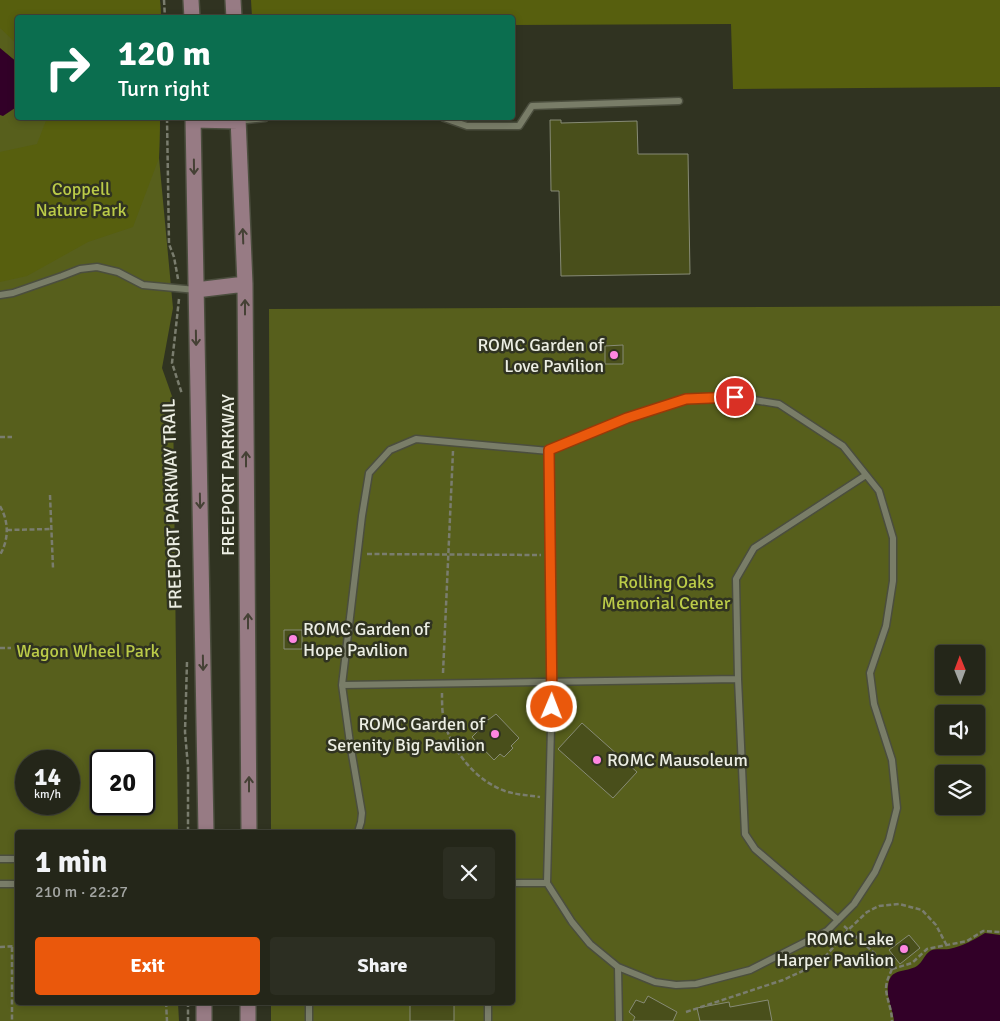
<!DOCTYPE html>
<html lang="en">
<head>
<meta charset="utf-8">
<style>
	:root { --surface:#242619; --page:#2c2e22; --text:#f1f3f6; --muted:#a3a5a2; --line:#414338; --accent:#ea580c }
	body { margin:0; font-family:Signika,sans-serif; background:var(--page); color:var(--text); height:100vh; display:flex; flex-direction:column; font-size:19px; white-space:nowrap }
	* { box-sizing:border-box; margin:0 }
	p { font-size:16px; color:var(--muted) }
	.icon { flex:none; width:28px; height:28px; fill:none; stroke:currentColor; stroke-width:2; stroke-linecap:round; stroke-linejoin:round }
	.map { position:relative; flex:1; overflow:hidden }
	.drawer { position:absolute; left:15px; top:830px; width:500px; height:175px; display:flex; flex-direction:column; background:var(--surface); border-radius:5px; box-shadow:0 2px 8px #0003,0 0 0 1px var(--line) }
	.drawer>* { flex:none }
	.top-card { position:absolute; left:15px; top:15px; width:500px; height:105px; border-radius:5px; box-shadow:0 2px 8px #0003,0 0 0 1px var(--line); background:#0b6e4f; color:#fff; overflow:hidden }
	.needle { width:32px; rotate:359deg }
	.controls { position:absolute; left:935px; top:645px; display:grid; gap:10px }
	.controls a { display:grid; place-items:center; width:50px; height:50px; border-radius:5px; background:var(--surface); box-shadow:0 2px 8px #0003,0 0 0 1px var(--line); font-size:25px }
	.speed { position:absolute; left:15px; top:750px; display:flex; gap:10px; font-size:25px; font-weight:700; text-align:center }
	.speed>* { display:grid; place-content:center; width:65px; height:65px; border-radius:50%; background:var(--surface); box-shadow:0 2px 8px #0003,0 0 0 1px var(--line); line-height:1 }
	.speed small { font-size:12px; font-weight:400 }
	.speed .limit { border:2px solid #111; border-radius:8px; background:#fff; color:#111 }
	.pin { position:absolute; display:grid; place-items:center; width:42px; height:42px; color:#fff; margin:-21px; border:2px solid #fff; border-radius:50%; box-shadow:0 1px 5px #0007 }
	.me { position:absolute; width:55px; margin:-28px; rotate:1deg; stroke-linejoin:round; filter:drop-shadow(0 0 4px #0008) }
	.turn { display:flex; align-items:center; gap:18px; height:105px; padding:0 20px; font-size:22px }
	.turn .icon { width:65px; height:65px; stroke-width:2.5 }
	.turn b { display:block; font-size:35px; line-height:42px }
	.round { display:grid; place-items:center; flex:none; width:52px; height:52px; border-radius:5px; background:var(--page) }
	.overview { display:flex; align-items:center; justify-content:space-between; height:85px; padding:0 20px }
	h1 { font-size:30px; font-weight:700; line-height:38px }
	.primary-button { display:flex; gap:10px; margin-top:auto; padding:10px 20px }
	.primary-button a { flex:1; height:58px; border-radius:5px; background:var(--accent); color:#fff; font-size:20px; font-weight:700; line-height:58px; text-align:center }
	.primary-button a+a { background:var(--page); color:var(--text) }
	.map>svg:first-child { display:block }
	.green { fill:#575f1c; fill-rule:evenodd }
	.forest { fill:#575f0e }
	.water { fill:#320028 }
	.building { fill:#494f1b; stroke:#878b76 }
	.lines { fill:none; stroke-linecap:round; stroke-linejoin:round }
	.lane-casing { stroke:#4b4e3e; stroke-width:9 }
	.secondary-casing { stroke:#4b4e3e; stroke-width:18 }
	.path { stroke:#7a7d6e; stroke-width:2.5; stroke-dasharray:5 2.5; stroke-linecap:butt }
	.lane { stroke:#797d68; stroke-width:6 }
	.secondary { stroke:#977b84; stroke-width:15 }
	.oneway { stroke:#454135 }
	.route-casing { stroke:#983908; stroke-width:12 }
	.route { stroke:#ea580c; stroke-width:9 }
	.poi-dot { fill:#fe86e1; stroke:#303321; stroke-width:2 }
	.labels { text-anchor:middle; stroke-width:5; stroke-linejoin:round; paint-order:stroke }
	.park-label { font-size:18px; fill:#bbcb48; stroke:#303321 }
	.poi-label { font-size:18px; fill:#eceee3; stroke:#303321; text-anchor:end }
	.street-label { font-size:18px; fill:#eceee3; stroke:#303321 }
</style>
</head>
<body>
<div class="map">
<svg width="1000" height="1021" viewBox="0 0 1000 1021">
	<rect width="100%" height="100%" fill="#303321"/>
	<path class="green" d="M0,0h160l1,17 -143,1v100h142l-1,40 14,150 -11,60 11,31 5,433h-160v170l160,1 1,18h-179zM26,761h43v43h-43zM101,761h43v43h-43z
		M1000,306v715h-729v-18l241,-1v-170h-241l-2,-523zM944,654h32v32h-32zM944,714h32v32h-32zM944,774h32v32h-32z"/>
	<path class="forest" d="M0,0h160l1,17 -143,1 -1,26 -17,-16z
		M251,0h749v87l-267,2 -2,-65 -218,1 -1,-7 -260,-1z
		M47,118h113l-1,40 -26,69 -45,15 -61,34 -27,6v-130l37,-8z"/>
	<path class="water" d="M0,48l18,15 -1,40 -2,5 -12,8 -3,-1z
		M985,933l15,2v86h-106c-1,-11 -8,-24 -6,-35 2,-19 18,-13 29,-20 6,-4 7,-11 13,-15 5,-3 14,-1 19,-2 14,-3 25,-9 36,-16z"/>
	<path class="building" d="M550,120h11v3l76,-2 1,33h50l2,120 -129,2 -2,-85h-8z
		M623,345v19h-18v-18z
		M284,630h18v19h-18z
		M496,714l23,24 -8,8 2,2 -9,9 -4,-3 -6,6 -22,-23 7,-7 -3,-3 10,-9 2,2z
		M582,723l55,49 -24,26 -55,-49z
		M909,935l11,13 -20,16 -11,-14z
		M648,996l29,16 -4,9h-40l2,-4 -6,-5 7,-12 8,3z
		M768,1000l4,21h-72l-3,-13 32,-6 1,5z
		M410,1002h44v19h-44z"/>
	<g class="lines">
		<defs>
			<path id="lane" d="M444,118l23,8h52l13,-20 147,-5
				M238,121l27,-3
				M0,295l13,-2 49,-17 18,-7 17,-2 21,5 25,13 53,5
				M549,451l78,-33 59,-19 49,-2 44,7 64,42 36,45 14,47v43l-7,45 -16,47 4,31 18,56 5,48 -8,32 -14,32 -21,32 -27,27 -77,39 -54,14 -20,1 -21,-3 -37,-15
				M342,685l396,-6
				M358,832l3,-10 1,-9 -12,-70 -8,-58 20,-169 7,-43 21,-23 26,-11 133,12 3,238 -5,194h-35
				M0,859h18
				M547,883l25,39 18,22 28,23 1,54
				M0,884h18
				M838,920l-83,-71 -10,-15 -7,-155 -2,-100 18,-31 112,-73
				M309,1002v19
				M488,1002v19"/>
			<path id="secondary" d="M191,0l1,18
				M233,0l1,18
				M193,118l13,714
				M238,118l7,166 4,548
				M193,120l45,1
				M196,290l49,-6
				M204,1021v-19
				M248,1021v-19"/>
		</defs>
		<use href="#lane" class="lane-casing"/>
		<use href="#secondary" class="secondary-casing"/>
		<path class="path" d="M164,0l1,18
			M167,118l2,126 5,13 4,22
			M179,299l-7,64 10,31
			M0,437h12
			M50,495l3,73
			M0,506c9,16 9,33 0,49
			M7,530l45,-1
			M367,554l174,1
			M0,648h11
			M187,662l-2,70 3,35v65
			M443,673l10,-222
			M442,693c0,11 0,25 4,35 10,27 31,53 59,63 12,4 23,4 35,6
			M844,926l48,43
			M0,947l18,-1
			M12,947v74
			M892,969l20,-6 15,-14 40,-8 16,-10 17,1
			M892,969c-3,7 -6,13 -6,20 1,11 6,21 6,32
			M166,1002l1,19
			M188,1002v19
			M686,1012l97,-32 24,-11 18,-12 23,-27 19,-18 12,-6 20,-2 23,6 14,15 11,21"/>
		<use href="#lane" class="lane"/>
		<use href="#secondary" class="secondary"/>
	</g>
	<defs><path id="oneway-shaft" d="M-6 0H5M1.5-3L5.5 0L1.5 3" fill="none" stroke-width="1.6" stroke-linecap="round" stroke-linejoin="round" transform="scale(1.25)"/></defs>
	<g class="oneway">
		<use href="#oneway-shaft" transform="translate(194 167) rotate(89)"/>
		<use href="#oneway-shaft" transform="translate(243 236) rotate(-92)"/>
		<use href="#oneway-shaft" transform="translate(245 307) rotate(-90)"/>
		<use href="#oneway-shaft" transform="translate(196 338) rotate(89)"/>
		<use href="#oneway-shaft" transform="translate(246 459) rotate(-90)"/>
		<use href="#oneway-shaft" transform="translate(200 501) rotate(89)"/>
		<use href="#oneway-shaft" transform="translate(248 621) rotate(-90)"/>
		<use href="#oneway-shaft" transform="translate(203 663) rotate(89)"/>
		<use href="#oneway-shaft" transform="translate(249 784) rotate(-90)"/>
	</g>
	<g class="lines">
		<defs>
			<path id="route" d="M552,707l-3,-257 78,-32 59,-19 49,-2"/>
		</defs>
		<use href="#route" class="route-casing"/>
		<use href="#route" class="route"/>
	</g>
	<g class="poi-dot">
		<circle cx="614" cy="355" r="5"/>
		<circle cx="293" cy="639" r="5"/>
		<circle cx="495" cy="734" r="5"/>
		<circle cx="597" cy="760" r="5"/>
		<circle cx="904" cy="949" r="5"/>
	</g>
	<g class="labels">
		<g class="park-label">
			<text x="81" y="195">Coppell<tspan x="81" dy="21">Nature Park</tspan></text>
			<text x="666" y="588">Rolling Oaks<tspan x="666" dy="21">Memorial Center</tspan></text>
			<text x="88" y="657">Wagon Wheel Park</text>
		</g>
		<g class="poi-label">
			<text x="604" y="351">ROMC Garden of<tspan x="604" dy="21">Love Pavilion</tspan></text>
			<text x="303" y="635" text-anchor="start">ROMC Garden of<tspan x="303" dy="21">Hope Pavilion</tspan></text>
			<text x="485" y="730">ROMC Garden of<tspan x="485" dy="21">Serenity Big Pavilion</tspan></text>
			<text x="607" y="766" text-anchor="start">ROMC Mausoleum</text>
			<text x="894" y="945">ROMC Lake<tspan x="894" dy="21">Harper Pavilion</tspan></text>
		</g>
		<g class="street-label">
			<text transform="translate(228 475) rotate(-90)" y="6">FREEPORT PARKWAY</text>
			<text transform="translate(172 504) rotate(-92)" y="6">FREEPORT PARKWAY TRAIL</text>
		</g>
	</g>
</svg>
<div class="controls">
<a><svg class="needle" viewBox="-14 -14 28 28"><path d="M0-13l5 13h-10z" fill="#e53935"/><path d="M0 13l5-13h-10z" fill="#a3a5a2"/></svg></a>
<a><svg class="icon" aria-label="sound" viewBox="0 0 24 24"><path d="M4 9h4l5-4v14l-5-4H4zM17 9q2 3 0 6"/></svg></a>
<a><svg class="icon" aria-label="layers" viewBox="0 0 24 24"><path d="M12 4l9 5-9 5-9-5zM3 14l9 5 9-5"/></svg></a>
</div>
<div class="speed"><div>14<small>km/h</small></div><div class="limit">20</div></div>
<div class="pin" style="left:735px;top:397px;background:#d93025"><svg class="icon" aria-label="arrive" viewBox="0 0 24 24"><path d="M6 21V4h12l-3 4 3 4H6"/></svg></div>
<svg class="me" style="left:552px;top:707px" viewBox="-20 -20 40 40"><circle r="17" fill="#ea580c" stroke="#fff" stroke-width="3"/><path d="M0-11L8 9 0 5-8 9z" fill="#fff"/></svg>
<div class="top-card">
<div class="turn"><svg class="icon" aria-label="right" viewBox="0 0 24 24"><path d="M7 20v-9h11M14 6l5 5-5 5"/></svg><div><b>120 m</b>Turn right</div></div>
</div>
<section class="drawer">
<div class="overview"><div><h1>1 min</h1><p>210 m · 22:27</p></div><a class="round"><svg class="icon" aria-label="close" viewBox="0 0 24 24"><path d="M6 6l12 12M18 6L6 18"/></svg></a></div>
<div class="primary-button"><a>Exit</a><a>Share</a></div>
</section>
</div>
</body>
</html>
